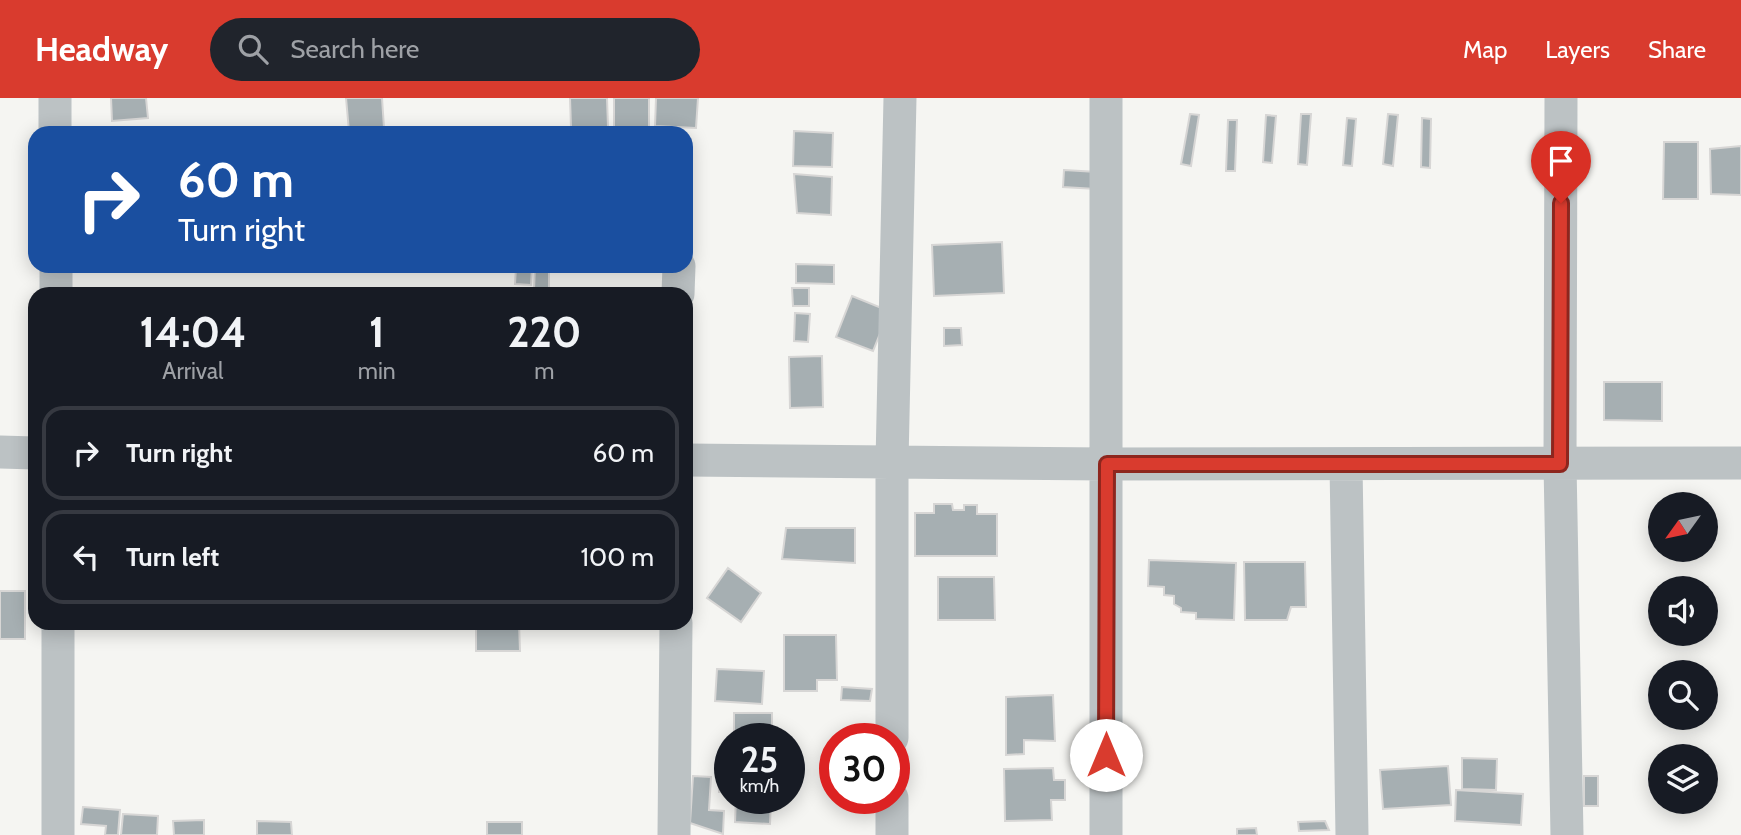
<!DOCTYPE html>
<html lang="en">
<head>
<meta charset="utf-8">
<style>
	:root { --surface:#171b24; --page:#20242c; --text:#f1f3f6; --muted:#9ea1a6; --line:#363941; --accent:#d93b2e }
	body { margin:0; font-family:Cabin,sans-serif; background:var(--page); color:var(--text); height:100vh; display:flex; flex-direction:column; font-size:26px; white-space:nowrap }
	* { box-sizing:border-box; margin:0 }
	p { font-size:23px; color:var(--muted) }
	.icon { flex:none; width:38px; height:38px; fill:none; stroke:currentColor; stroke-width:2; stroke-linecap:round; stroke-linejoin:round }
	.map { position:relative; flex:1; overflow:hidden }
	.details { position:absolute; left:28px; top:189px; width:665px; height:343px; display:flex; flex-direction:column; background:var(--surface); border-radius:21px; box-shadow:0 4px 18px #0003 }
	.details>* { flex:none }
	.top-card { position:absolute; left:28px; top:28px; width:665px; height:147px; border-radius:21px; box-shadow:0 4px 18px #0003; background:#1a4fa0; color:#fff; overflow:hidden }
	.needle { width:46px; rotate:237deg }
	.tools { position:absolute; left:1648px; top:394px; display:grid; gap:14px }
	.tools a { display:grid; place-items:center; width:70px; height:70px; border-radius:50%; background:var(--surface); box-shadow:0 4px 18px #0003; font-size:35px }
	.speed { position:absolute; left:714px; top:625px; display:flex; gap:14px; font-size:35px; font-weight:700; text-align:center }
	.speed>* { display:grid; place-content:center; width:91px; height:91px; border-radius:50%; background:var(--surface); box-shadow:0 4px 18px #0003; line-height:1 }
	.speed small { font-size:18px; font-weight:400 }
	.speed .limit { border:10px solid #d22; background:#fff; color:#111 }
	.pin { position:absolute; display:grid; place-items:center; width:60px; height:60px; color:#fff; margin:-72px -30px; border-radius:50% 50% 50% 0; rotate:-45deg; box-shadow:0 0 7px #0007 }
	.pin .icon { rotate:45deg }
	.me { position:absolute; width:77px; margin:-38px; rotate:0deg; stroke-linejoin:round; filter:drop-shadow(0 0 5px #0008) }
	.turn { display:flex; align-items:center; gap:24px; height:147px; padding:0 35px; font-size:32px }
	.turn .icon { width:91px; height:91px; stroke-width:2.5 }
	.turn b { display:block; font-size:49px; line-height:60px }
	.eta { display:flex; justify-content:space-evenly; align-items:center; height:119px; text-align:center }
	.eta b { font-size:42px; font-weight:700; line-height:49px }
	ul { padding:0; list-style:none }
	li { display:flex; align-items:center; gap:21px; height:94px; margin:0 14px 10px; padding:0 21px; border:4px solid var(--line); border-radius:21px }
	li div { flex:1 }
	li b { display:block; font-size:26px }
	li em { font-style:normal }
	header { display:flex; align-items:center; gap:42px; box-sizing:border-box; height:98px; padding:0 35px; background:var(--accent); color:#fff }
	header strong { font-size:33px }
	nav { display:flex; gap:38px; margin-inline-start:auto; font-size:24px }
	.search { width:490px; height:63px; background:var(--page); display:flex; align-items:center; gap:18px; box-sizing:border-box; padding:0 24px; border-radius:38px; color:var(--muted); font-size:26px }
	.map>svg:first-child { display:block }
	.building { fill:#a6afb2; stroke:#d7d6d5; stroke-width:2 }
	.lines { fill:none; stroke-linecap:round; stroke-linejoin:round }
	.minor { stroke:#bcc2c4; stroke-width:33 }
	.route-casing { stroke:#8d261e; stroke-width:18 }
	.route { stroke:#d93b2e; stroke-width:12 }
</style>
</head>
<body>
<header>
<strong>Headway</strong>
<div class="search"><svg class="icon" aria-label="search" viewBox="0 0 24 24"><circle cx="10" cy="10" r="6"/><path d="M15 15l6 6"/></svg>Search here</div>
<nav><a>Map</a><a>Layers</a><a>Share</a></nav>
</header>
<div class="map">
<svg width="1741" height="737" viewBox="0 0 1741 737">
	<rect width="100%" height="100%" fill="#f5f5f2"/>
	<path class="building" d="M111,0h35l2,20 -36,3z
		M346,0h36l2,30 -35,3z
		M570,0h37l1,29h-37z
		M614,0h35v29h-35z
		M656,0h42l-2,30 -41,-2z
		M1190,16l9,1 -8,51 -10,-2z
		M1301,16h10l-4,51 -9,-1z
		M1388,16l10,1 -5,51 -10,-2z
		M1266,17l10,1 -4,47 -9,-1z
		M1347,20l9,1 -4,47 -9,-1z
		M1422,20l9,1 -1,49 -9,-1z
		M1228,22h9l-2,51h-9z
		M331,32v3h-36z
		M794,33l39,2 -1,34 -39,-1z
		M686,40l5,1 -1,40h-4z
		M1664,44h34v57h-35z
		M1741,48v49l-30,-1 -1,-45z
		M1064,72l33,2 -1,17 -33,-2z
		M794,76l38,3 -1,38 -34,-2z
		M1002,144l2,51 -70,3 -2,-51z
		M796,166l38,1v19l-38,-1z
		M252,168h9l-1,6h-8z
		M535,168h14v24h-15z
		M516,169h16l-1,18 -16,-1z
		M792,190h17v18h-16z
		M489,191h37v5h-37z
		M223,193h37v3h-37z
		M99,194h29v2h-29z
		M852,198l37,15 -16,40 -37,-14z
		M795,215l15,1 -2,28 -14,-1z
		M944,230h17l1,17 -18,1z
		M822,258l1,51 -33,1 -1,-51z
		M1604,284h58v39l-58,-1z
		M934,406h18l1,6h11v-5h13v9h20v42h-82v-43h19z
		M786,430h69v35l-73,-4z
		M1149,462l87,3 -2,57 -38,-1v-6l-15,-1v-4l-7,-4v-8l-10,-1v-8l-16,-1z
		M1244,464h61l1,45h-15l-4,13h-42z
		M728,470l33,25 -20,29 -34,-24z
		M938,479h56l1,43h-57z
		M0,493h25v48h-25z
		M476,525h43l1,28h-44z
		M784,537h52l1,45h-20v11h-33z
		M717,571l47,2 -2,33 -47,-3z
		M842,589l30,2 -2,12 -29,-1z
		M1053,597l2,46 -31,-1v14l-18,1v-58z
		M734,615h38v25h-38z
		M1462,660l35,1 -1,31 -34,-1z
		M1448,668l3,39 -68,4 -3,-39z
		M1053,670l1,12h11v20h-14l1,20 -47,1 -1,-52z
		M730,671v23h-11l-1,-22z
		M693,678l18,1 -2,33 15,1 -1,23 -33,-11z
		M1584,678h14v30h-14z
		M1456,692l67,4 -2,31 -66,-4z
		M736,700h35l-1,26 -35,-2z
		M83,709l37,3 -2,25h-13l1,-9 -25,-2z
		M123,716l35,2 -1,19h-36z
		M204,722v15h-30l-1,-14z
		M257,723l34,1 1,13h-35z
		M1325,723l4,9 -30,1 -1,-9z
		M487,724h35v13h-35z
		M1256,730l1,7h-20v-6z"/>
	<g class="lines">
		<path class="minor" d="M55,0v35
			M1561,0l-1,366 7,371
			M56,168v28
			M678,196l1,-28
			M0,354l35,1
			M686,362l421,4 634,-1
			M1346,366l6,371
			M58,525v212
			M892,640v-276l8,-364
			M892,700v37
			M674,737l2,-212
			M1106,737v-737"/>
	</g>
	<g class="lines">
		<defs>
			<path id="route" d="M1106,657l1,-291h453l1,-261"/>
		</defs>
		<use href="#route" class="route-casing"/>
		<use href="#route" class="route"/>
	</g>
</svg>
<div class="tools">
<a><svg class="needle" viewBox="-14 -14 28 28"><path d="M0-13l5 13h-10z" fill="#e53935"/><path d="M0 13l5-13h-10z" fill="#9ea1a6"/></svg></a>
<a><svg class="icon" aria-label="sound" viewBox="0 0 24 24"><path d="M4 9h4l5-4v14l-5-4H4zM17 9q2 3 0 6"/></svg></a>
<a><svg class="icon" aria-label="search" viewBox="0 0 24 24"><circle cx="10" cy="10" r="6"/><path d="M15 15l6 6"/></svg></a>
<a><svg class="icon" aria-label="layers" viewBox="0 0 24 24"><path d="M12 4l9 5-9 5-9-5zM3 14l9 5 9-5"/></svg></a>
</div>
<div class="speed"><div>25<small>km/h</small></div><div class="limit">30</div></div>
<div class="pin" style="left:1561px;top:105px;background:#d93025"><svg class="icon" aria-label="arrive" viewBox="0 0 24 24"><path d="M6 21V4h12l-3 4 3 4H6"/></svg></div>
<svg class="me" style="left:1106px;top:657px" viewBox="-20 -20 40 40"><circle r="19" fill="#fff"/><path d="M0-13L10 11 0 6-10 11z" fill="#d93b2e"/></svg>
<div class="top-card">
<div class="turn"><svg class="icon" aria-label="right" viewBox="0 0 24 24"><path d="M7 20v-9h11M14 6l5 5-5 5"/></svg><div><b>60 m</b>Turn right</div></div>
</div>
<section class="details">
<div class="eta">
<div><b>14:04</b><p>Arrival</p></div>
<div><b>1</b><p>min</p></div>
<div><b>220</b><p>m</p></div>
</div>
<ul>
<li><svg class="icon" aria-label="right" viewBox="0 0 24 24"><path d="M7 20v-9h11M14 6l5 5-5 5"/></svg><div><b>Turn right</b></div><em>60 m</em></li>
<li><svg class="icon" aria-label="left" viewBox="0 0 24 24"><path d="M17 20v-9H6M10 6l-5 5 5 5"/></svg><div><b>Turn left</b></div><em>100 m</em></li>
</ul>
</section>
</div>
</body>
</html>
